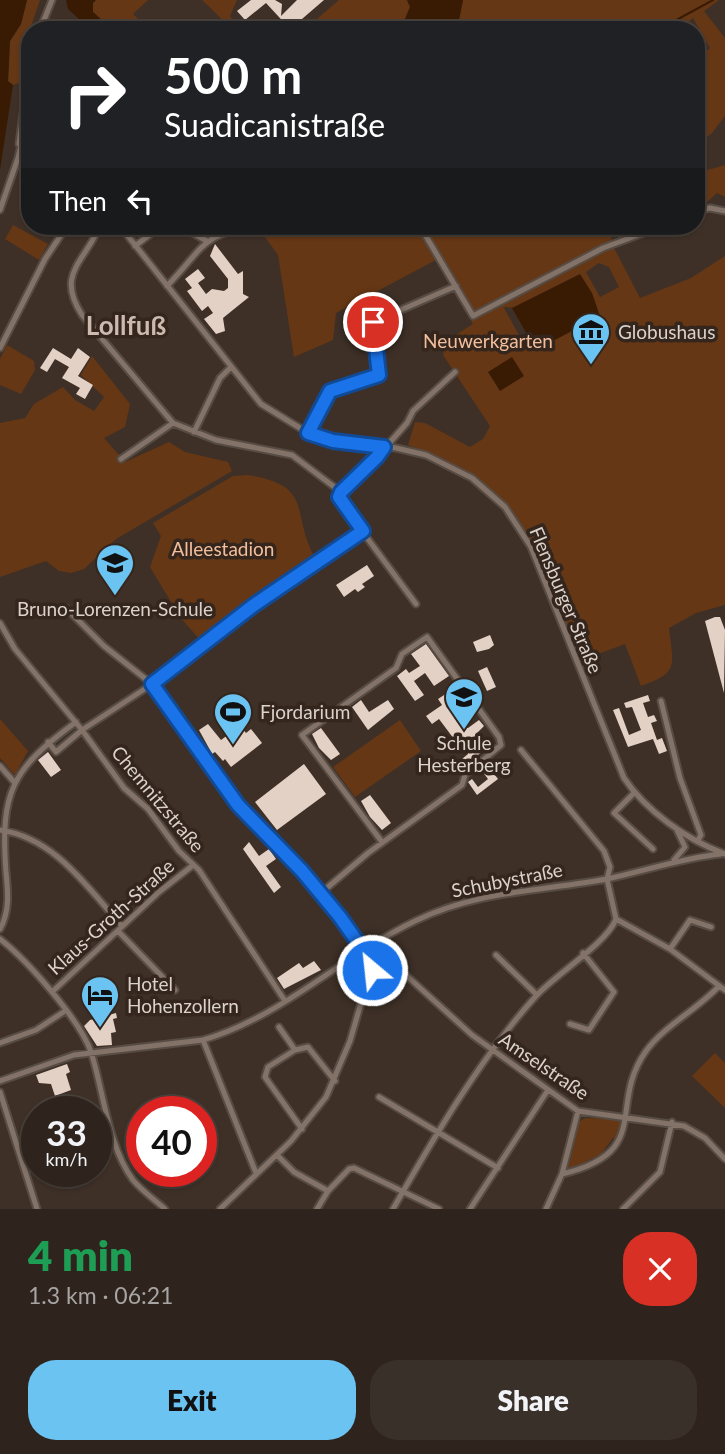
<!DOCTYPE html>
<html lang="en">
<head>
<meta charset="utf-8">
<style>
	:root { --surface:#2e241d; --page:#3a302a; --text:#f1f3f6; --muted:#a7a4a4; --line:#49413b; --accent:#6bc3f2 }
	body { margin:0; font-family:Lato,sans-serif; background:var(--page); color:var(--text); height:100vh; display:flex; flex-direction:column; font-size:26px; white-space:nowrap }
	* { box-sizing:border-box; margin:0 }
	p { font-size:23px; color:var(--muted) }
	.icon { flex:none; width:38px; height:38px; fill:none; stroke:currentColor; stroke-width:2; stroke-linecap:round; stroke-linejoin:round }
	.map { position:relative; height:1209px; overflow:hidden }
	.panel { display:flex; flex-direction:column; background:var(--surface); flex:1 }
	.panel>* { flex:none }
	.guide { position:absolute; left:21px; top:21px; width:684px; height:214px; border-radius:28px; box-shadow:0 2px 5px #0004,0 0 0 2px var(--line); background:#202124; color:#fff; overflow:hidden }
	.speed { position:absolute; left:21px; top:1096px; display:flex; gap:14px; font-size:35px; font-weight:700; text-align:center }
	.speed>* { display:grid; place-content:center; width:91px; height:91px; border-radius:50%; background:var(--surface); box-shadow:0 2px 5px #0004,0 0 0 2px var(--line); line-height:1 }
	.speed small { font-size:18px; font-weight:400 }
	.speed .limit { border:10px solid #d22; background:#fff; color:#111 }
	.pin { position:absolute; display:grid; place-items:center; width:60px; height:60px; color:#fff; margin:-30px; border:4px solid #fff; border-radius:50%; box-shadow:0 2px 7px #0007 }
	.me { position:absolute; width:77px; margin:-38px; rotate:332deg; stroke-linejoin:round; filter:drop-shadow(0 0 5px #0008) }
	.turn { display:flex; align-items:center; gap:24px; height:147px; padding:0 28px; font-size:32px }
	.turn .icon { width:91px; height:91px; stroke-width:2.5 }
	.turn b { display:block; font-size:49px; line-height:60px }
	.then { display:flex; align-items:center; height:66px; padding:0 28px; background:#0003; gap:14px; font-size:26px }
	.round { display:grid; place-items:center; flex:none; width:74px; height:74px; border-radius:28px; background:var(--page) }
	.overview { display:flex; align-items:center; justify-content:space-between; height:119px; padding:0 28px }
	h1 { font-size:42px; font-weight:800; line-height:52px; color:#1e9e55 }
	.cta { display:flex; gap:14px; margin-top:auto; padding:14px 28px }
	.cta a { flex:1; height:80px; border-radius:28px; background:var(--accent); color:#111; font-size:28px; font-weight:800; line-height:80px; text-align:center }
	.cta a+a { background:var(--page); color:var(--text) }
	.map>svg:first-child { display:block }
	.green { fill:#653715; fill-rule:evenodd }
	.water { fill:#391b04 }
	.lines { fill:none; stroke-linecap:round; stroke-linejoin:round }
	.stream { stroke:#391b04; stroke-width:2 }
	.building { fill:#e3d1c5 }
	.minor-casing { stroke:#574c44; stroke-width:9 }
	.minor { stroke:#837268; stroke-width:5 }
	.route-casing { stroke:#114b97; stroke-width:18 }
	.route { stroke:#1a73e8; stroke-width:12 }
	.labels { text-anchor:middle; stroke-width:7; stroke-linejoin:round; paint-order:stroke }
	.poi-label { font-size:19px; fill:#dbd2cc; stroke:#34261d; text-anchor:start }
	.park-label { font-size:19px; fill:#f3be9c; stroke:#34261d }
	.street-label { font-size:19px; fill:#dbd2cc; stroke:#34261d }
	.district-label { font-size:26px; font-weight:bold; fill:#ccbaaf; stroke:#34261d }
</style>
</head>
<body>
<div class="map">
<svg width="725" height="1209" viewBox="0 0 725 1209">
	<rect width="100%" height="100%" fill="#3e3027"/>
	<path class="green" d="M27,0h13l-17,49 -4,34 -6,2 -5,-3 2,-41 11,-17z
		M96,0h52l-15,14 16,16h-36l-20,-18v-9z
		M202,0h35l-7,16 11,14h-8z
		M339,0h68l3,7 -5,12 -14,11h-87z
		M463,0h256l-15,11 21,27v78l-13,17 -15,12v-86l13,-11 -17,-30 -15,12h-221z
		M725,165v32l-8,-4 -12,11 -8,2v-33z
		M13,225l35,19 -9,16 -34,-21z
		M279,226h334l-2,16 29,56 51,-20 34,-22v349l-29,8 -27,15c4,37 11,45 -28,58l-16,-42 -46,17c-40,-106 -53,-176 -171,-216l7,-23 10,1 45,24 13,-8 7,-13 -47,-71 3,-14 27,-17 -37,-64 -100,53 -3,27 -39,17 -16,-102 -19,-26zM599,263l10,4 10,20 -19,10 -14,-25zM504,308l1,-1 95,9 -67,35 -7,-3z
		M7,345l27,16 1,9 -14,24 -21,-9v-26z
		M92,356l38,48 -5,23 -21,11 21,24 44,-20 16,10 43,10 4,9 -116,68 -32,30 -13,4 -12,-2 -13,-10 -46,16v-154l25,-5 9,-14 29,-17 12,13 19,11 10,-14 -23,-22z
		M248,475c68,11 42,39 67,83l-63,42 -51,41 -21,-24 -30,-50 11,-31 -8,-13 80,-47z
		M0,719l28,32 -13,24 -15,-17z
		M400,720l21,31 -66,46 -22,-30z
		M715,1053l10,10v45l-33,-32z
		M585,1118l35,1 2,3 -4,16h-5l-12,16 -16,8v5l-17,3 11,-48z"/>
	<path class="water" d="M0,0h27l-6,24 -11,17 -2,40 5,4 -13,85z
		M66,0h30l-3,3v9l20,18h-22l-23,-21z
		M407,0h56l-6,30h-66l14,-11 5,-12z
		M580,274l12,19 8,23 -64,34 -24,-42z
		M512,357l12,19 -24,15 -12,-19z"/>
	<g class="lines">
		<path class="stream" d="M658,30l55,-30"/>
	</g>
	<path class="building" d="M251,0h24l7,4 -1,12 16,-16h27l-29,25v5h-4l-25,-27 -21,17 -8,-9z
		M215,244l23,30 5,-3v23l6,3 -26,21 2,13 -9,3 -12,-15 9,-6 -5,-7 -6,5 -15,-20 5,-3 -7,-9 13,-10 7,9 -7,5 8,11 6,-5 12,2 4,-3v-9l-18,-23z
		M53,348l18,11 7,-11 12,9 -12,19 15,9 -8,14 -9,-5 4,-6 -18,-10 7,-11 -14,-8 -8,13 -7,-4z
		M367,565l7,11 -12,8 3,3 -7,5 -3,-3 -11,8 -8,-12z
		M715,617h5l5,13 -1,63 -19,-72z
		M490,635l4,10 -5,4 -12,3 -4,-10z
		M426,644l23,32 -15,10 -9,-13 -11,8 10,14 -9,6 -18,-25 9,-7 3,4 11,-7 -9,-12z
		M487,667l9,20 -9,4 -9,-20z
		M447,693l14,20 -4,7 4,5 7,3 11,-8 5,6 -7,7 7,9 7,-3 3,4 -35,26 -3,-5 12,-10 4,-12 -9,7 -3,-5 3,-2 -4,-7 -5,4 -15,-20 -7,5 -6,-8 16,-11 -4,-6z
		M648,695l2,6 -7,2 5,14 6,-2 3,6 -6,2 6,17 5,-2 5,13 -8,3 -6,-15 -25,8 -15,-37 6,-2 10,27 12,-5 -9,-23 -6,1 -2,-5z
		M361,700l8,12 19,-12 6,9 -26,21 -16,-23z
		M208,724l13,16 19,-14 6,7 5,-4 11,14 -31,24 -6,-8 -2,2 -8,-9 -3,2 -2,-4 -11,-20z
		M321,728l19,26 -9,6 -12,-12 -7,-14z
		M48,752l13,18 -10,7 -13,-17z
		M304,764l22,30 -49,36 -22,-28z
		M489,767l9,12 -21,16 -9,-13 4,-3 6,8 10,-8 -6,-8z
		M370,795l21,28 -9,7 -12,-13 -9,-16z
		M249,842l10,14 10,-7 7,10 -10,7 15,21 -7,6 -31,-44z
		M314,961l7,9 -37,19 -7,-11 22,-15 4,5z
		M116,1013l1,5 -4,1 3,13 -5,1 1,12 -15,1 -13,-20 6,-6z
		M67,1064l3,8 -4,2 5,16 -16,6 -4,-12 -12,-1 -3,-8z"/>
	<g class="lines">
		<defs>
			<path id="minor" d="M40,30l12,-30
				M19,144l11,-83
				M0,210l18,-52 12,-50
				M696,211l14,-3 15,3
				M100,226c-17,38 -44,48 -18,89l91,108 43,17 76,15 49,37
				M120,226l141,178 47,29 25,8 63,7 30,7 46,23 33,29 26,40 93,231c22,33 63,62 101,76
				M180,226l27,15
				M420,226l53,90 130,-68 59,-22
				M135,246l26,-20
				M167,286c39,-40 33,-53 93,-60
				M0,348l45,-89 22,-33
				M194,432l26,-54 10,-10
				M308,433l22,-42 49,-16 -6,-53 83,-36
				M121,459l52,-36
				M341,492l36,-35 30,-34 6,-12 42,-39
				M341,492l1,12 74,100
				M66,608l38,38 48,38 86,121 79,83 55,77 -22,76 -24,56 -35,44 -71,68
				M0,623l15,26 67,81 42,58 24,21 31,42 20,19 86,131
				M661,701l19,77 21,57 -3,5
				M48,742l8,10 26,-22 81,-53 91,-72 109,-74
				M521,750l83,101 6,16 -3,12 9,40
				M0,766l15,17
				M634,793l-20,20 39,36
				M0,830c55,8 87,57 122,96
				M674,860l11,-13 -9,-19
				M321,893l47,-40 94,-68 3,-10 36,-30 -2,-8 -72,-100 -25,17 -6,14 -94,67 80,107
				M616,919l54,30 55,41
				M0,929c10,-18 8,-37 6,-57 -6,-81 6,-103 70,-150
				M118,931l57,59
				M0,939c27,21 80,81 91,113 13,40 16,92 42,128 9,11 22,20 32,29
				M670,949l20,-29 21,7
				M496,955l41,40
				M385,966l12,1 75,68 106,76 106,15 21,12 20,21
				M52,992l107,-100 33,-26
				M570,1024l19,6 25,-38 -31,-39
				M279,1027l16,23
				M203,1040l53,133
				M0,1043l36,-13 29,-19
				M0,1081l74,-26 129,-15c79,-23 139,-84 212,-119 61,-30 127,-30 192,-42 38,-8 75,-21 114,-25
				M0,1092l37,117
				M379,1097l119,71
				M302,1129l-37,-52 3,-10 27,-17 13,-3 27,34
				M277,1155l17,17 34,19
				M562,1174c92,-22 45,-68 84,-123 19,-26 51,-41 73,-65
				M317,1209l11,-18 21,-22 5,-1 85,41
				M393,1209c41,-72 88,-152 143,-213 20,-22 71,-53 80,-77
				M470,1209l78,-119
				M546,1209l16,-35 16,-63
				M623,1209l37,-37 12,-50"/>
		</defs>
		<use href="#minor" class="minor-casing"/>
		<use href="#minor" class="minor"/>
	</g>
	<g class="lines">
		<defs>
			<path id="route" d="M372,970l-1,-9 -31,-44 -38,-46 -64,-66 -86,-121 102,-79 109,-74 -24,-34 2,-5 36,-35 7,-10 -51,-6 -25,-8 22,-42 49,-16 -6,-53"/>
		</defs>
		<use href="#route" class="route-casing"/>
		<use href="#route" class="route"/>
	</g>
	<defs>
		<symbol id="museum-pin" viewBox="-11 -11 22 30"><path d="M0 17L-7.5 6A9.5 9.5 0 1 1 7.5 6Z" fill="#6bc3f2" stroke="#34261d"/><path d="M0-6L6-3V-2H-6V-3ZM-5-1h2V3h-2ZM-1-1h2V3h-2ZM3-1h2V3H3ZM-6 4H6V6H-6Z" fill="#111"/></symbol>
		<symbol id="school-pin" viewBox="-11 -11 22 30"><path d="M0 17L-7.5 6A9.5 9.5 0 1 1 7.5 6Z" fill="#6bc3f2" stroke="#34261d"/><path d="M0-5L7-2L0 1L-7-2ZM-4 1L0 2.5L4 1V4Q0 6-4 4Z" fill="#111"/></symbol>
		<symbol id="stadium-pin" viewBox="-11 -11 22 30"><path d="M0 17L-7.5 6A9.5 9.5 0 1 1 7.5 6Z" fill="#6bc3f2" stroke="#34261d"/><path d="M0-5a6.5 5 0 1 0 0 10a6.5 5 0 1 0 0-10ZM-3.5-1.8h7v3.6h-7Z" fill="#111"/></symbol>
		<symbol id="hotel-pin" viewBox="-11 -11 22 30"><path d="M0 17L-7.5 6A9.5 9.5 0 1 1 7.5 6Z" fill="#6bc3f2" stroke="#34261d"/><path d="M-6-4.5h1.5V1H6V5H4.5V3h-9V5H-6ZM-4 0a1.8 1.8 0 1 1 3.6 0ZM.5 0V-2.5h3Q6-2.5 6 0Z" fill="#111"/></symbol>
	</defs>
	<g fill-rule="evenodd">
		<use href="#museum-pin" x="569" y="310" width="44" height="60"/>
		<use href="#school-pin" x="93" y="541" width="44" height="60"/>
		<use href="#school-pin" x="442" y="675" width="44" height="60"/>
		<use href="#stadium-pin" x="211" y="690" width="44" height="60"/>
		<use href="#hotel-pin" x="78" y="973" width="44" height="60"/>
	</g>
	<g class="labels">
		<g class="poi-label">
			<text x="618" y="339">Globushaus</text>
			<text x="115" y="616" text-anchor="middle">Bruno-Lorenzen-Schule</text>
			<text x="260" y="719">Fjordarium</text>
			<text x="464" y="750" text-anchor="middle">Schule<tspan x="464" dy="22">Hesterberg</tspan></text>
			<text x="127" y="991">Hotel<tspan x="127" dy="22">Hohenzollern</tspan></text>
		</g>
		<g class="park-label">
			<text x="488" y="348">Neuwerkgarten</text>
			<text x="223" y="556">Alleestadion</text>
		</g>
		<g class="street-label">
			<text transform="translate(566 600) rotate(67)" y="7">Flensburger Straße</text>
			<text transform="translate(158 799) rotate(50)" y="7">Chemnitzstraße</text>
			<text transform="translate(507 880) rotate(-11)" y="7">Schubystraße</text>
			<text transform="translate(111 917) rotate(-42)" y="7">Klaus-Groth-Straße</text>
			<text transform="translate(544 1066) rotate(34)" y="7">Amselstraße</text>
		</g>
		<g class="district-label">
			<text x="126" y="335">Lollfuß</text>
		</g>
	</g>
</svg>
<div class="speed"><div>33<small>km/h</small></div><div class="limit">40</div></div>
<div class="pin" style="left:373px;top:322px;background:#d93025"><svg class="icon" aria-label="arrive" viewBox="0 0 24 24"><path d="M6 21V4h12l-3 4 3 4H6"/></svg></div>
<svg class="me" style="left:372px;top:970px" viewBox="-20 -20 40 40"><circle r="17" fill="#1a73e8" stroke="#fff" stroke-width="3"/><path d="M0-11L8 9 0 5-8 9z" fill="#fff"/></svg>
<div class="guide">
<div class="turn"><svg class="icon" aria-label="right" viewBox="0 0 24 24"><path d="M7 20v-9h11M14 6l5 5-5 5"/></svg><div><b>500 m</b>Suadicanistraße</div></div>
<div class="then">Then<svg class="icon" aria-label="left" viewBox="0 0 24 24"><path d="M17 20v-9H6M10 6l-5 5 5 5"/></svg></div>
</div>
</div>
<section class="panel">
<div class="overview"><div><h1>4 min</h1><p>1.3 km · 06:21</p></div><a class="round" style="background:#d93025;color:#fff"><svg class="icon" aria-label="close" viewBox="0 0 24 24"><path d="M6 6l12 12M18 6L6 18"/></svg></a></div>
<div class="cta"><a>Exit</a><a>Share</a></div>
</section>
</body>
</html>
